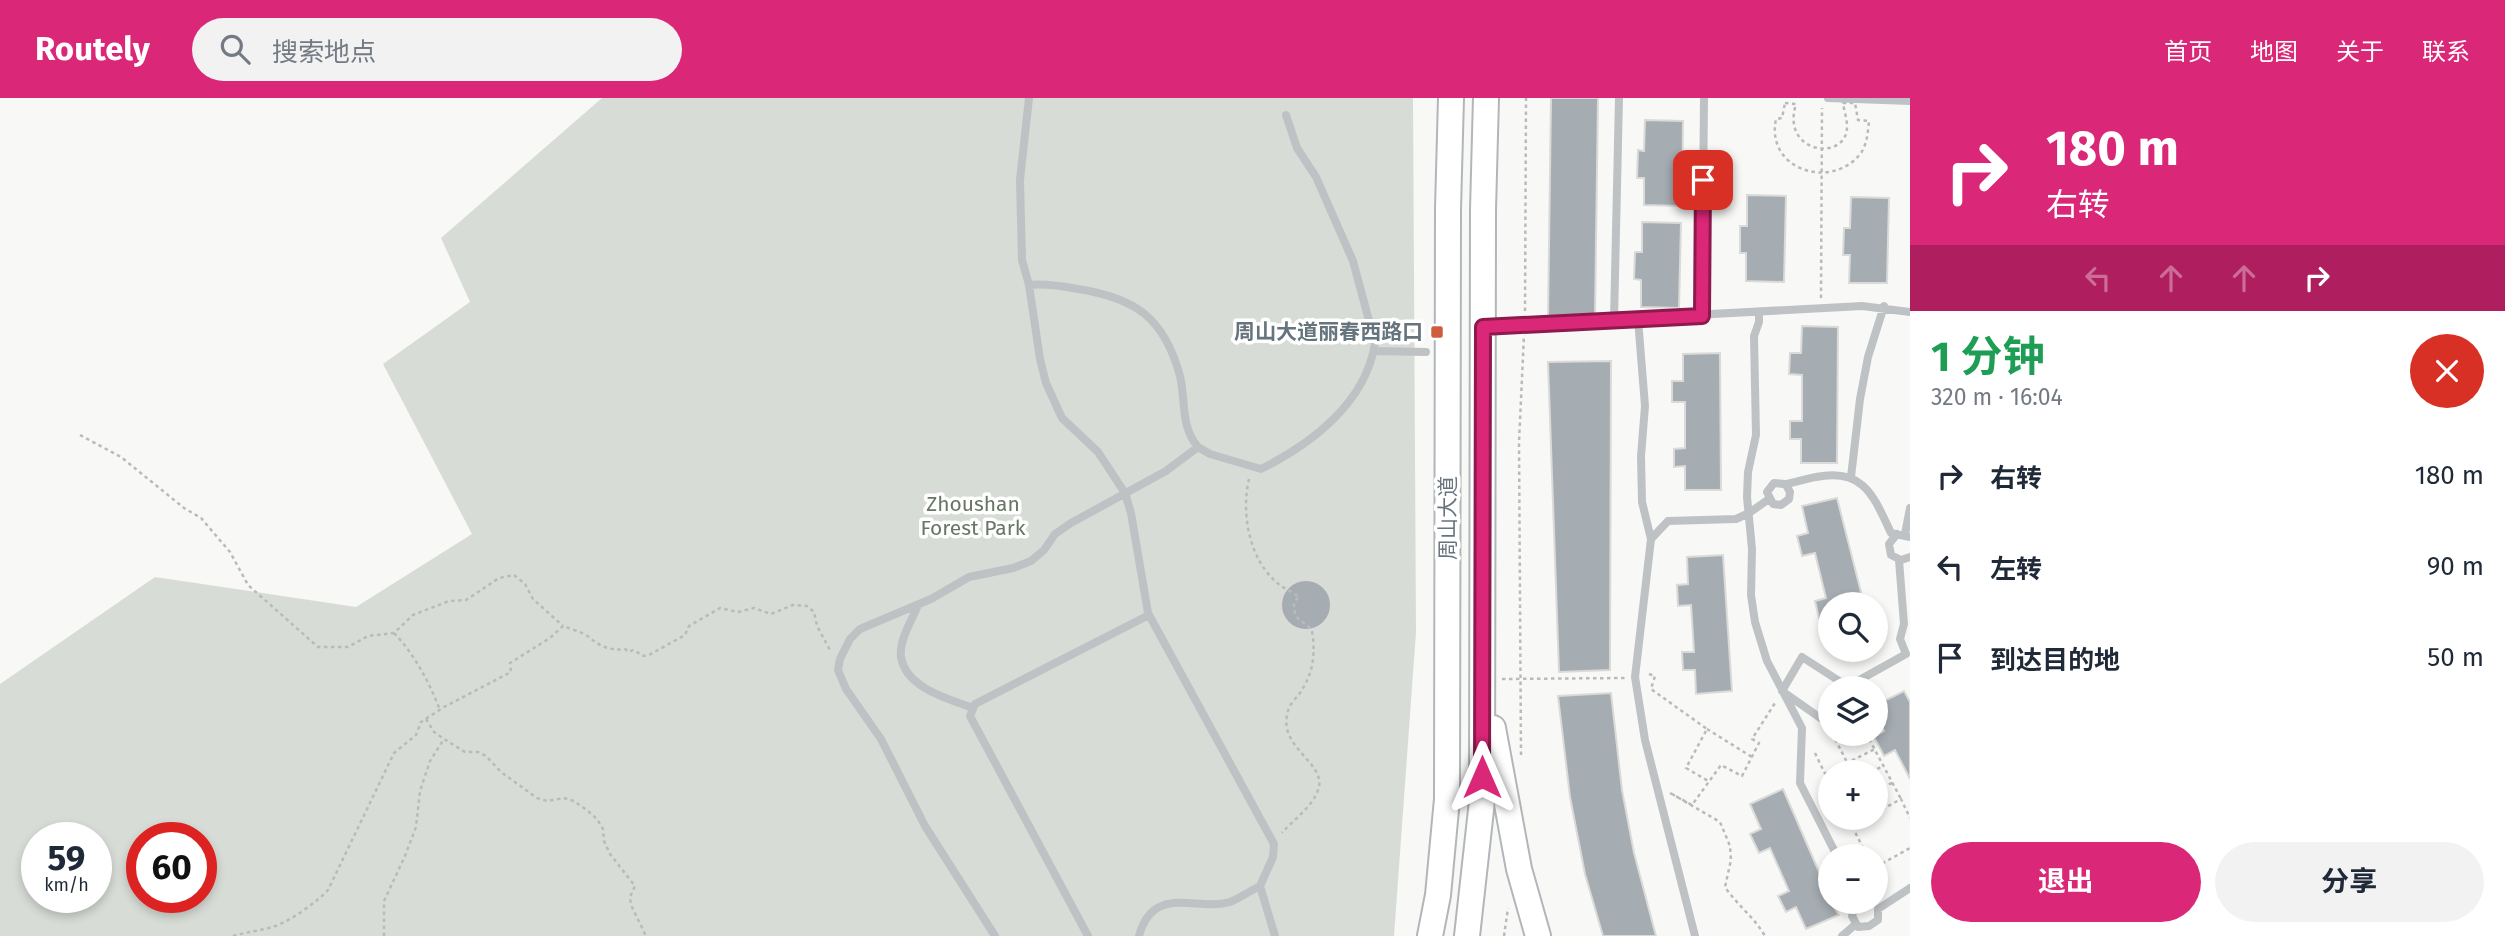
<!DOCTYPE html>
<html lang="zh">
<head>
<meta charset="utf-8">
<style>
	:root { --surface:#fff; --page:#f2f2f3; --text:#1f2937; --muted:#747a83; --accent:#db2777 }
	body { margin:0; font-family:"Fira Sans","Noto Sans SC",sans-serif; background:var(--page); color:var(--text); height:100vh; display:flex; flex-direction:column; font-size:26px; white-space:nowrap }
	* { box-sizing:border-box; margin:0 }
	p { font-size:23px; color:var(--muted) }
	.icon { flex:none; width:38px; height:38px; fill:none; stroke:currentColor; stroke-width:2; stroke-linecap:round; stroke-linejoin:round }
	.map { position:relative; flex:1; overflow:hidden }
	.panel { display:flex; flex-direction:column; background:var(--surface); width:595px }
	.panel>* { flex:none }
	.top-card { background:#db2777; color:#fff; overflow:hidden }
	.buttons { position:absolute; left:1818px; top:494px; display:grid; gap:14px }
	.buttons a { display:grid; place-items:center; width:70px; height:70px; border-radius:50%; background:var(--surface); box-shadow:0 4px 10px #0003; font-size:35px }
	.speed { position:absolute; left:21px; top:724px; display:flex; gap:14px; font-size:35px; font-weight:700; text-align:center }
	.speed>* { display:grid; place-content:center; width:91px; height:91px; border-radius:50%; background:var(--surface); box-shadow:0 4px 10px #0003; line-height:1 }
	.speed small { font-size:18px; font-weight:400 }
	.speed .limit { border:10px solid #d22; background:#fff; color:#111 }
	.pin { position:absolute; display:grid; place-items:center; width:60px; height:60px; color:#fff; margin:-30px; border-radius:14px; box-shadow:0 4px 10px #0006 }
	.me { position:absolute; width:77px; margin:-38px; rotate:0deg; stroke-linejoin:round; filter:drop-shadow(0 0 5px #0008) }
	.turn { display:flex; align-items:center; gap:24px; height:147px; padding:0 21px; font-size:32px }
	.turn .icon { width:91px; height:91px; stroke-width:2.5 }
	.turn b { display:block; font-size:49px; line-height:60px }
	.lanes { display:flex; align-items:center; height:66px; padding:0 21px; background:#0003; justify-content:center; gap:35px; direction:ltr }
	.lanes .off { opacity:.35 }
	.round { display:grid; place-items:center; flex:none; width:74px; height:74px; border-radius:37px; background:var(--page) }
	.summary { display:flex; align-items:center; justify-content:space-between; height:119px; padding:0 21px }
	h1 { font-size:42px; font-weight:700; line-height:52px; color:#1e9e55 }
	.action { display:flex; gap:14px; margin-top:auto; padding:14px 21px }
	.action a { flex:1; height:80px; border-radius:42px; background:var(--accent); color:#fff; font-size:28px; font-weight:700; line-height:80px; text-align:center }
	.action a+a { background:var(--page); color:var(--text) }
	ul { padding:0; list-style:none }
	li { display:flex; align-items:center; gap:21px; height:91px; padding:0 21px }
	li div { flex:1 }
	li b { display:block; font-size:26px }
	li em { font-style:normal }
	header { display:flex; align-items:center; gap:42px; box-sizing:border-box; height:98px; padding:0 35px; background:var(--accent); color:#fff }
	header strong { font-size:33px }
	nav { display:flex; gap:38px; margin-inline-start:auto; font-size:24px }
	.search { width:490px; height:63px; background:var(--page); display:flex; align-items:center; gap:18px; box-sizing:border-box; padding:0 24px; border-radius:38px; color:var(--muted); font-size:26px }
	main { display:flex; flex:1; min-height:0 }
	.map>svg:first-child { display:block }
	.green { fill:#d8dcd6; fill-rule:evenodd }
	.building { fill:#a6adb2; stroke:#dadad8; stroke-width:2 }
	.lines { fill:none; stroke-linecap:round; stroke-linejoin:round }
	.primary-casing { stroke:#b2b6b9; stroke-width:28 }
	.path { stroke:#b8bbbe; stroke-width:2.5; stroke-dasharray:3.5 3.5; stroke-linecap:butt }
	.service { stroke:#bec2c5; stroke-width:8 }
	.primary { stroke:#fff; stroke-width:24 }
	.route-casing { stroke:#8e194d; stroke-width:18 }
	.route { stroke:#db2777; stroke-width:12 }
	.poi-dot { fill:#ce5d40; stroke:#fff; stroke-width:2.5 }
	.labels { text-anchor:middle; stroke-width:7; stroke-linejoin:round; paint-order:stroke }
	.poi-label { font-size:21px; font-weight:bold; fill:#66747d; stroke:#fff; text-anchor:end }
	.park-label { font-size:21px; fill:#687665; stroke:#fff }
	.street-label { font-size:21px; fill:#66747d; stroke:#fff }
</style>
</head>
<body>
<header>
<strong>Routely</strong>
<div class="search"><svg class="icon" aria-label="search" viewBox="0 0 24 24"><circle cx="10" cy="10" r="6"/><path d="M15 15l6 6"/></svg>搜索地点</div>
<nav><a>首页</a><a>地图</a><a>关于</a><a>联系</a></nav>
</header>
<main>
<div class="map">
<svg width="1910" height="838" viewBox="0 0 1910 838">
	<rect width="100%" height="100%" fill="#f8f8f6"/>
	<path class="green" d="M602,0h811l3,534 -22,304h-1394v-252l155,-107 201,30 116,-73 -89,-170 87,-62 -29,-64zM37,740h59v60h-59zM142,740h59v60h-59z"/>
	<path class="building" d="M1551,0h47l-3,219 -47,2z
		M1645,22l38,1 -1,85 -38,-1v-27h-7l1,-28 6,1z
		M1747,97l39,1 -2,86 -38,-1v-28h-6v-27h7z
		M1851,99l38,1 -2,85h-38l1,-28h-7l1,-27h6z
		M1642,124l39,1 -2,85 -38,-1v-27l-7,-1 1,-27h7z
		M1802,228l36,1 -1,136h-36v-24h-11v-18h12v-46l-13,-1 1,-21h11z
		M1720,255l1,137h-36v-24l-11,1v-18l11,-1v-46h-13v-21h11v-27z
		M1611,263l-1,309 -51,2 -11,-310z
		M1837,400l27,106h-34v14v-2l-11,3 -4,-18 11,-3 -11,-45 -13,3 -5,-20 11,-3 -6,-27z
		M1723,457l9,136 -36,3 -1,-24h-12l-1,-18h12l-3,-47 -13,1 -1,-21 11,-1 -1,-27z
		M1281 507a25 25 0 1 1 50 0a25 25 0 1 1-50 0Z
		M1904,593l6,11v77l-15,-29 -11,6 -10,-19 10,-6 -8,-15v-11z
		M1611,595l11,97 12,63 22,83h-53l-18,-62 -15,-77 -12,-101z
		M1783,691l47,108v4l9,14 -33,14 -10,-22 -10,5 -8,-16 11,-5 -19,-43 -11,5 -9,-19 11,-5 -11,-25z"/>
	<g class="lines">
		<defs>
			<path id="primary" d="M1493,630l26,141 19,67
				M1430,838l8,-41 9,-96 1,-590 3,-111
				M1467,838l15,-135 1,-591 3,-112"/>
		</defs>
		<use href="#primary" class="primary-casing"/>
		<path class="path" d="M1785,5l11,1c-16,51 52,58 51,22 0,-7 -3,-16 -4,-23h12l3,17 11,1c-1,11 -2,23 -8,32 -29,38 -96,17 -85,-34l6,-1z
			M1821,200l1,-190
			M1525,213l1,-213
			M80,337l41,22 63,51 17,10 29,34 18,33 70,62h30l20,-11 26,-3 19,-18 36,-14 17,-1 33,-22 15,-3 11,9 8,15 30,27
			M1249,381c-8,34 0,79 27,103 7,6 16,10 23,15l-5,5c-1,26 17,16 19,35 2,22 -1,38 -13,56 -4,5 -11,12 -12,18 -11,36 36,50 31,76 -5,19 -25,32 -37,46
			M394,535c21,22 35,49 46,77
			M1649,576l6,2 -4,13 56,40 -21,39 24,14
			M1502,581l123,-1
			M426,621l8,13 10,7 21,13h13l8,4 15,16 36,26 10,3 17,-3 10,3 14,10 9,8 6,10 1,12 6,13 25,32 -5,11 1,8 15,31
			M1707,631l45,28
			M1832,635l20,39
			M1866,635l35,66
			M1815,655l15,31
			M1521,657l-2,-313 5,-107
			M1848,664l-23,12 50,-25
			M1871,674l12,-6
			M1876,692l16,-7
			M1670,695l22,12 29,-40 21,11 17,-33 -7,-4 23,-36
			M1672,696l48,28 10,24 1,14 -6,27c12,18 29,30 40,49
			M1876,715l25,-14 9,19
			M1865,719l-15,5 17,34
			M1876,769l34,-19
			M233,838c13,-4 26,-5 39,-9 16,-4 45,-25 56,-37l66,-137 22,-18 5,-13 23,-15 67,-35 -1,-9 40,-25 13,-12c8,3 19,6 26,11 10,9 21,14 36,12l4,3 4,-2 11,6 5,-1 36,-20 4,-9 31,-18 18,4 16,-4 17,6 22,-9 14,1 7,6 3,14 13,24
			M384,838v-35l21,-45 11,-29 4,-36 10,-30 14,-22
			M1504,838l4,-28"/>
		<path class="service" d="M1029,0l-9,82 2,80 7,25 11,74 6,24 16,35 36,34 27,41 6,20 17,100 126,231 -1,13 -13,29 15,50
			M1828,0l82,3
			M1029,187c16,-2 33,1 49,4 57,9 86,28 102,87 6,25 0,50 18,71
			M1759,214v10l-5,14 2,99 -8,37 -1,25 5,52 -1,46 4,27 12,39 35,67 -2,55 37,73
			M1702,218l2,-218
			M1638,221l7,87 -4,50 1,46 9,37 -16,138 10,63 50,196
			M1614,222l5,-222
			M1487,228l375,-20 48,6
			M1374,253l52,1
			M1851,379l9,-78 8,-42 16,-51
			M1786,387l4,7 -1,7 -8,6 -8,-1 -6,-12 7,-9c4,0 7,1 11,1 6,0 23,-6 31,-7 48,-9 57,18 75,56l19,4
			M1897,436l-8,10 2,11 10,5 9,-3
			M1905,436l5,-26
			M1651,441l17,-18 68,-2 13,-6 20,-14
			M918,507c-6,15 -19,35 -17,52 5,31 47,42 72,51
			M1845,590l61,-34 -6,-15 4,-15 -5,-64
			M1830,616l-4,8 -44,-31 20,-34 45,29
			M1856,803l-4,15 6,11 11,-1 9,-6v-11l32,-21
			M995,838l-70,-110 -44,-87 -35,-50 -8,-19 2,-11 10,-20 10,-10 71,-30 38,-22 44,-9 18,-7 13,-11 11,-16 16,-11 95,-52 32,-24 12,7 51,15c50,-25 105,-66 114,-126l-22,-82 -37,-84 -19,-29 -11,-33
			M1088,838l-118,-220 5,-12 174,-89
			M1139,838c14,-53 59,-24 91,-34 10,-4 20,-11 30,-16
			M1842,838l14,-12"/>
		<use href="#primary" class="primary"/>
	</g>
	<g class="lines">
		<defs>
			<path id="route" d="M1482,679l1,-450 219,-11 1,-136"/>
		</defs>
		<use href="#route" class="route-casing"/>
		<use href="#route" class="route"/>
	</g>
	<rect class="poi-dot" x="1430" y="227" width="14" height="14" rx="3.5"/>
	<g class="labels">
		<g class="poi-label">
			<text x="1423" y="241">周山大道丽春西路口</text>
		</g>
		<g class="park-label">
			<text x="973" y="413">Zhoushan<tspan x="973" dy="24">Forest Park</tspan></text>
		</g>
		<g class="street-label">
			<text transform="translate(1448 420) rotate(-90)" y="7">周山大道</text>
		</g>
	</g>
</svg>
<div class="buttons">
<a><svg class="icon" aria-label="search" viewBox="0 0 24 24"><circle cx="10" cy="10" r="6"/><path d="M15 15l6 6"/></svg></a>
<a><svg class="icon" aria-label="layers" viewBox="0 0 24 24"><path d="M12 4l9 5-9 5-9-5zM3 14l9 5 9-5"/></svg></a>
<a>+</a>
<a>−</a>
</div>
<div class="speed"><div>59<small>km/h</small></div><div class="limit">60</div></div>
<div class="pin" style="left:1703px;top:82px;background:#d93025"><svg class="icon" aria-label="arrive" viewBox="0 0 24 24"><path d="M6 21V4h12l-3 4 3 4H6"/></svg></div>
<svg class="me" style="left:1482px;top:679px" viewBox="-20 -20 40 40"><path d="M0-17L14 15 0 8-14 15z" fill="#db2777" stroke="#fff" stroke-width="4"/></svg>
</div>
<section class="panel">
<div class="top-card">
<div class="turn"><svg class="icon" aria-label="right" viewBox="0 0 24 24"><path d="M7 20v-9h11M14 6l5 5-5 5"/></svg><div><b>180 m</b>右转</div></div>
<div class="lanes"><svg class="icon off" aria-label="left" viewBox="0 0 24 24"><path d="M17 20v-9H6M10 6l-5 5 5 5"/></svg><svg class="icon off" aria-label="ahead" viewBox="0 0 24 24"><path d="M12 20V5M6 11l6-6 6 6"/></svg><svg class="icon off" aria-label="ahead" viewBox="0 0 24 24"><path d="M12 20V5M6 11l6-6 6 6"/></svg><svg class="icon" aria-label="right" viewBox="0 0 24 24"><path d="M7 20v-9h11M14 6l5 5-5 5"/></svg></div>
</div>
<div class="summary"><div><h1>1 分钟</h1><p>320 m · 16:04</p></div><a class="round" style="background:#d93025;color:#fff"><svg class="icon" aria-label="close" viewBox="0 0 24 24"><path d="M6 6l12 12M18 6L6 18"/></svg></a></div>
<ul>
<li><svg class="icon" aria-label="right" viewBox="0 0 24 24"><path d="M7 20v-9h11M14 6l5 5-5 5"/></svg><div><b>右转</b></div><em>180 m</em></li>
<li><svg class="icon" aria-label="left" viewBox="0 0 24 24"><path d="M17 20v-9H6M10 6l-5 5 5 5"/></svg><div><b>左转</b></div><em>90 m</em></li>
<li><svg class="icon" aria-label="arrive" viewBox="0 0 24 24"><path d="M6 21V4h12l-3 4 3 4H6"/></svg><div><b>到达目的地</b></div><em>50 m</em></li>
</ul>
<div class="action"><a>退出</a><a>分享</a></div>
</section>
</main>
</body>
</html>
